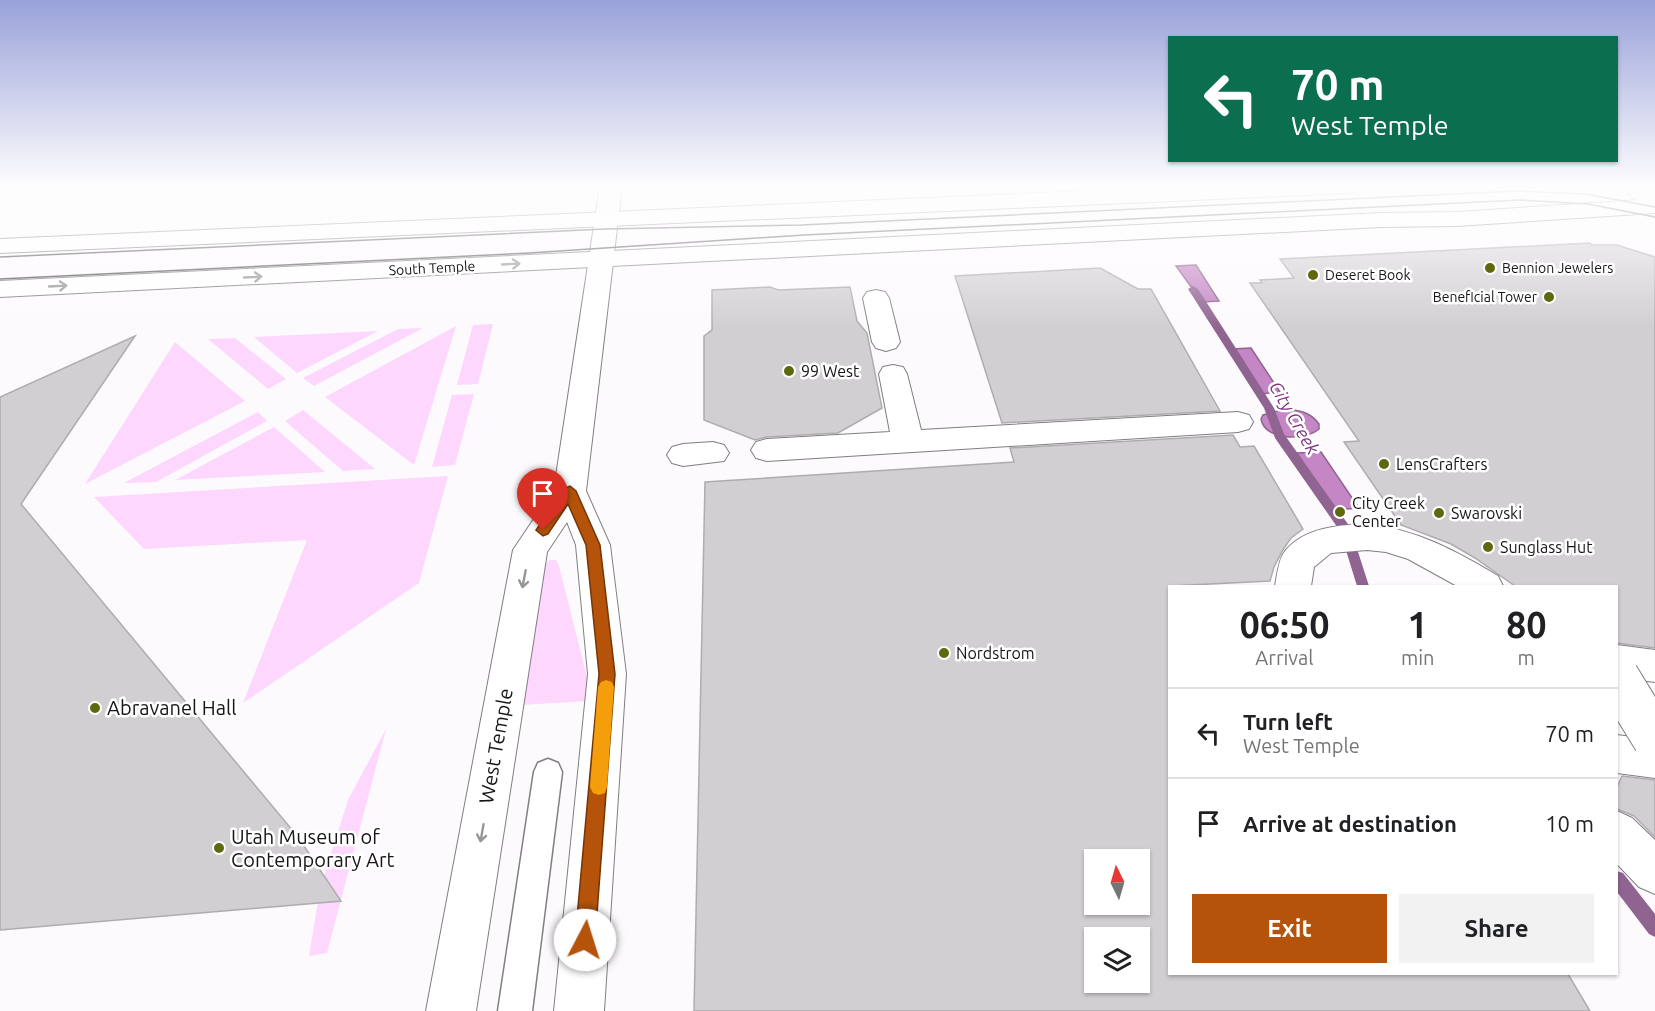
<!DOCTYPE html>
<html lang="en">
<head>
<meta charset="utf-8">
<style>
	:root { --surface:#fff; --page:#f2f2f2; --text:#202124; --muted:#757577; --line:#e0e0e0; --accent:#b45309 }
	body { margin:0; font-family:Ubuntu,sans-serif; background:var(--page); color:var(--text); height:100vh; display:flex; flex-direction:column; font-size:22px; white-space:nowrap }
	* { box-sizing:border-box; margin:0 }
	p { font-size:20px; color:var(--muted) }
	.icon { flex:none; width:33px; height:33px; fill:none; stroke:currentColor; stroke-width:2; stroke-linecap:round; stroke-linejoin:round }
	.map { position:relative; flex:1; overflow:hidden }
	.side { position:absolute; left:1168px; top:585px; width:450px; height:390px; display:flex; flex-direction:column; background:var(--surface); border-radius:0px; box-shadow:0 2px 4px #0004 }
	.side>* { flex:none }
	.hud { position:absolute; left:1168px; top:36px; width:450px; height:126px; border-radius:0px; box-shadow:0 2px 4px #0004; background:#0b6e4f; color:#fff; overflow:hidden }
	.needle { width:39px; rotate:355deg }
	.tools { position:absolute; left:1084px; top:849px; display:grid; gap:12px }
	.tools a { display:grid; place-items:center; width:66px; height:66px; border-radius:0px; background:var(--surface); box-shadow:0 2px 4px #0004; font-size:30px }
	.pin { position:absolute; display:grid; place-items:center; width:51px; height:51px; color:#fff; margin:-62px -26px; border-radius:50% 50% 50% 0; rotate:-45deg; box-shadow:0 0 6px #0007 }
	.pin .icon { rotate:45deg }
	.me { position:absolute; width:66px; margin:-33px; rotate:5deg; stroke-linejoin:round; filter:drop-shadow(0 0 4px #0008) }
	.turn { display:flex; align-items:center; gap:21px; height:126px; padding:0 24px; font-size:27px }
	.turn .icon { width:78px; height:78px; stroke-width:2.5 }
	.turn b { display:block; font-size:42px; line-height:51px }
	.eta { display:flex; justify-content:space-evenly; align-items:center; height:102px; text-align:center }
	.eta b { font-size:36px; font-weight:700; line-height:42px }
	.button { display:flex; gap:12px; margin-top:auto; padding:12px 24px }
	.button a { flex:1; height:69px; border-radius:0px; background:var(--accent); color:#fff; font-size:24px; font-weight:700; line-height:69px; text-align:center }
	.button a+a { background:var(--page); color:var(--text) }
	ul { padding:0; list-style:none }
	li { display:flex; align-items:center; gap:18px; height:90px; padding:0 24px; border-top:2px solid var(--line) }
	li div { flex:1 }
	li b { display:block; font-size:22px }
	li em { font-style:normal }
	.map>svg:first-child { display:block }
	.green { fill:#fdd7fd }
	.water { fill:#c486c5; stroke:#906491; stroke-width:1.5 }
	.lines { fill:none; stroke-linecap:round; stroke-linejoin:round }
	.stream { fill:#906491; fill-rule:evenodd }
	.building { fill:#d2cfd2; stroke:#afacaf; stroke-width:1.5; fill-rule:evenodd }
	.service-casing { stroke:#817e81; stroke-width:3 }
	.pedestrian-casing { stroke:#817e81; stroke-width:2 }
	.minor-casing { stroke:#817e81; stroke-width:2 }
	.tertiary-casing { stroke:#817e81; stroke-width:2 }
	.secondary-casing { stroke:#817e81; stroke-width:2 }
	.service { fill:#fff; fill-rule:evenodd }
	.pedestrian { fill:#fff; fill-rule:evenodd }
	.minor { fill:#fff; fill-rule:evenodd }
	.tertiary { fill:#fff; fill-rule:evenodd }
	.secondary { fill:#fff; fill-rule:evenodd }
	.tram { stroke:#545254; stroke-width:1.5 }
	.pedestrian-bridge-casing { stroke:#817e81; stroke-width:46; stroke-linecap:butt }
	.pedestrian-bridge { stroke:#fff; stroke-width:44 }
	.oneway { stroke:#979697 }
	.route { fill:#b45309; stroke:#753606; stroke-width:1.5 }
	.slow { fill:#f59e0b }
	.poi-dot { fill:#5e680d; stroke:#fff; stroke-width:2 }
	.labels { text-anchor:middle; stroke-width:5; stroke-linejoin:round; paint-order:stroke }
	.far-street-label { font-size:14px; fill:#181618; stroke:#fff }
	.far-poi-label { font-size:14px; fill:#181618; stroke:#fff; text-anchor:start }
	.poi-label { font-size:16px; fill:#181618; stroke:#fff; text-anchor:start }
	.water-label { font-size:18px; font-style:italic; fill:#7e3481; stroke:#fff }
	.near-poi-label { font-size:20px; fill:#181618; stroke:#fff; text-anchor:start }
	.near-street-label { font-size:20px; fill:#181618; stroke:#fff }
</style>
</head>
<body>
<div class="map">
<svg width="1655" height="1011" viewBox="0 0 1655 1011">
	<rect width="100%" height="100%" fill="#fdfafd"/>
	<path class="green" d="M493,324l-15,60 -21,1 16,-60z
		M456,326l-42,139 -89,-68z
		M423,328l-109,58 -11,-8 95,-49z
		M378,331l-81,42 -43,-36z
		M235,338l51,41 -18,10 -60,-50z
		M175,342l70,59 -160,83z
		M474,394l-19,71 -23,2 20,-72z
		M303,410l72,59 -32,2 -58,-50z
		M258,412l9,9 -111,61 -32,1z
		M274,427l51,45 -150,8z
		M448,476l-29,107 -176,120 64,-163 -163,9 -50,-52z
		M549,560h7l3,6 29,115 -1,20 -66,4 23,-139z
		M386,729l-59,224 -18,3 11,-67 28,-89z"/>
	<path class="water" d="M1196,265l23,36 -17,1 -26,-36z
		M1251,348l29,44 -20,2 -28,-45z
		M1281,410c15,-1 29,1 38,14v5c-14,12 -54,12 -58,-10l2,-4z
		M1321,452l38,56 -26,2 -36,-57z"/>
	<g class="lines">
		<path class="stream" d="M1193,286l5,3 76,119 10,26 66,93 19,59h-12l-17,-55 -65,-93 -11,-30 -76,-119z
			M1617,871l6,2 32,41v23l-6,-3 -32,-42z"/>
	</g>
	<path class="building" d="M1590,243l2,2h25l38,12v391l-38,-5v-57h-102l-40,-28 -24,-14 -50,-19 -57,-83 15,-1 -109,-158h12l-2,-3 34,-2 -14,-19z
		M1100,268l38,21h13l69,122 -218,12 -47,-147z
		M770,287l8,3 72,-3 7,34 10,12 15,75 -44,25 -71,4 -12,3 -51,-20v-84l8,-6v-40z
		M135,336l-114,168 277,333 43,64 -341,29v-533z
		M1233,435l7,12 14,-1 49,83 -12,9 -7,10 -10,19 -4,14 -100,5v388h398l22,37h-896l11,-529 309,-20 -4,-14zM1095,860h45v44h-45zM1095,938h45v44h-45z
		M1622,776l33,4v57l-21,-21 -17,-7v-22z"/>
	<g class="lines">
		<defs>
			<path id="service" d="M548,759l10,4 4,9 -30,239h-34l36,-239 4,-9z"/>
			<path id="pedestrian" d="M876,290l9,2 4,6 11,44 -4,6 -10,3 -10,-3 -4,-6 -9,-44 4,-6z
				M893,365l10,2 4,7 14,56 317,-18 11,3 4,7 -4,7 -11,3 -471,29 -11,-3 -5,-8 5,-8 11,-3 123,-7 -11,-58 4,-7z
				M713,442l11,3 5,8 -5,8 -41,5 -11,-3 -5,-8 5,-8 11,-3z
				M1367,524c49,5 89,27 131,52l5,10h-46l-49,-27 -22,-7 -19,-2 -36,3 -17,14 -3,19h-36c2,-10 3,-26 10,-35 20,-24 54,-26 82,-27z
				M1617,645l38,5v32l-38,-5z
				M1617,735l38,5v38l-38,-5z
				M1617,811l15,7 23,22v54l-16,-7 -22,-23z"/>
			<path id="minor" d="M1620,186h25l10,7v18l-8,-2z"/>
			<path id="tertiary" d="M1197,186h165l-3,5 -8,2 -1351,60v-14z
				M1655,199v14l-198,13 -76,1 -1381,70v-16l1381,-68 76,-1z"/>
			<path id="secondary" d="M600,186h22l-36,305 24,54 16,129 -22,337h-50l34,-337 -12,-129 -9,-23 -20,30 -71,459h-50l87,-461 41,-61z"/>
		</defs>
		<use href="#service" class="service-casing"/>
		<use href="#pedestrian" class="pedestrian-casing"/>
		<use href="#minor" class="minor-casing"/>
		<use href="#tertiary" class="tertiary-casing"/>
		<use href="#secondary" class="secondary-casing"/>
		<use href="#service" class="service"/>
		<use href="#pedestrian" class="pedestrian"/>
		<use href="#minor" class="minor"/>
		<use href="#tertiary" class="tertiary"/>
		<use href="#secondary" class="secondary"/>
		<path class="tram" d="M0,257l605,-28 196,-4 715,-34 70,3 69,13
			M0,279l529,-26 275,-18 716,-35 68,4 67,13"/>
		<defs>
			<path id="pedestrian-bridge" d="M1617,677l38,62"/>
		</defs>
		<use href="#pedestrian-bridge" class="pedestrian-bridge-casing"/>
		<use href="#pedestrian-bridge" class="pedestrian-bridge"/>
	</g>
	<defs><path id="oneway-shaft" d="M-6 0H5M1.5-3L5.5 0L1.5 3" fill="none" stroke-width="1.6" stroke-linecap="round" stroke-linejoin="round" transform="scale(1.5)"/></defs>
	<g class="oneway">
		<use href="#oneway-shaft" transform="translate(511 264) rotate(-3)"/>
		<use href="#oneway-shaft" transform="translate(253 277) rotate(-3)"/>
		<use href="#oneway-shaft" transform="translate(58 286) rotate(-3)"/>
		<use href="#oneway-shaft" transform="translate(524 579) rotate(101)"/>
		<use href="#oneway-shaft" transform="translate(482 833) rotate(100)"/>
	</g>
	<linearGradient id="sky" x2="0" y2="1"><stop stop-color="#99a2da"/><stop offset="0.57" stop-color="#fefdfe"/><stop offset="1" stop-color="#fefdfe" stop-opacity="0"/></linearGradient>
	<rect width="1655" height="328" fill="url(#sky)"/>
	<path class="route" d="M570,486l6,5 24,54 15,129 -20,266 -3,7 -7,3 -7,-3 -3,-7 24,-266 -13,-129 -18,-41 -20,30 -5,2 -7,-6 29,-42z"/>
	<path class="slow" d="M606,680l6,2 2,5 -7,100 -2,6 -6,2 -6,-2 -3,-6 8,-100 3,-5z"/>
	<g class="poi-dot">
		<circle cx="1490" cy="268" r="6"/>
		<circle cx="1313" cy="275" r="6"/>
		<circle cx="1549" cy="297" r="6"/>
		<circle cx="789" cy="371" r="6"/>
		<circle cx="1384" cy="464" r="6"/>
		<circle cx="1340" cy="512" r="6"/>
		<circle cx="1439" cy="513" r="6"/>
		<circle cx="1488" cy="547" r="6"/>
		<circle cx="944" cy="653" r="6"/>
		<circle cx="95" cy="708" r="6"/>
		<circle cx="219" cy="848" r="6"/>
	</g>
	<g class="labels">
		<g class="far-street-label">
			<text transform="translate(432 268) rotate(-3)" y="5">South Temple</text>
		</g>
		<g class="far-poi-label">
			<text x="1502" y="273">Bennion Jewelers</text>
			<text x="1325" y="280">Deseret Book</text>
			<text x="1537" y="302" text-anchor="end">Beneficial Tower</text>
		</g>
		<g class="poi-label">
			<text x="801" y="377">99 West</text>
			<text x="1396" y="470">LensCrafters</text>
			<text x="1352" y="509">City Creek<tspan x="1352" dy="18">Center</tspan></text>
			<text x="1451" y="519">Swarovski</text>
			<text x="1500" y="553">Sunglass Hut</text>
			<text x="956" y="659">Nordstrom</text>
		</g>
		<g class="water-label">
			<text transform="translate(1294 418) rotate(60)" y="6">City Creek</text>
		</g>
		<g class="near-poi-label">
			<text x="107" y="715">Abravanel Hall</text>
			<text x="231" y="844">Utah Museum of<tspan x="231" dy="23">Contemporary Art</tspan></text>
		</g>
		<g class="near-street-label">
			<text transform="translate(496 746) rotate(-80)" y="7">West Temple</text>
		</g>
	</g>
</svg>
<div class="tools">
<a><svg class="needle" viewBox="-14 -14 28 28"><path d="M0-13l5 13h-10z" fill="#e53935"/><path d="M0 13l5-13h-10z" fill="#757577"/></svg></a>
<a><svg class="icon" aria-label="layers" viewBox="0 0 24 24"><path d="M12 4l9 5-9 5-9-5zM3 14l9 5 9-5"/></svg></a>
</div>
<div class="pin" style="left:543px;top:530px;background:#d93025"><svg class="icon" aria-label="arrive" viewBox="0 0 24 24"><path d="M6 21V4h12l-3 4 3 4H6"/></svg></div>
<svg class="me" style="left:585px;top:940px" viewBox="-20 -20 40 40"><circle r="19" fill="#fff"/><path d="M0-13L10 11 0 6-10 11z" fill="#b45309"/></svg>
<div class="hud">
<div class="turn"><svg class="icon" aria-label="left" viewBox="0 0 24 24"><path d="M17 20v-9H6M10 6l-5 5 5 5"/></svg><div><b>70 m</b>West Temple</div></div>
</div>
<section class="side">
<div class="eta">
<div><b>06:50</b><p>Arrival</p></div>
<div><b>1</b><p>min</p></div>
<div><b>80</b><p>m</p></div>
</div>
<ul>
<li><svg class="icon" aria-label="left" viewBox="0 0 24 24"><path d="M17 20v-9H6M10 6l-5 5 5 5"/></svg><div><b>Turn left</b><p>West Temple</p></div><em>70 m</em></li>
<li><svg class="icon" aria-label="arrive" viewBox="0 0 24 24"><path d="M6 21V4h12l-3 4 3 4H6"/></svg><div><b>Arrive at destination</b></div><em>10 m</em></li>
</ul>
<div class="button"><a>Exit</a><a>Share</a></div>
</section>
</div>
</body>
</html>
